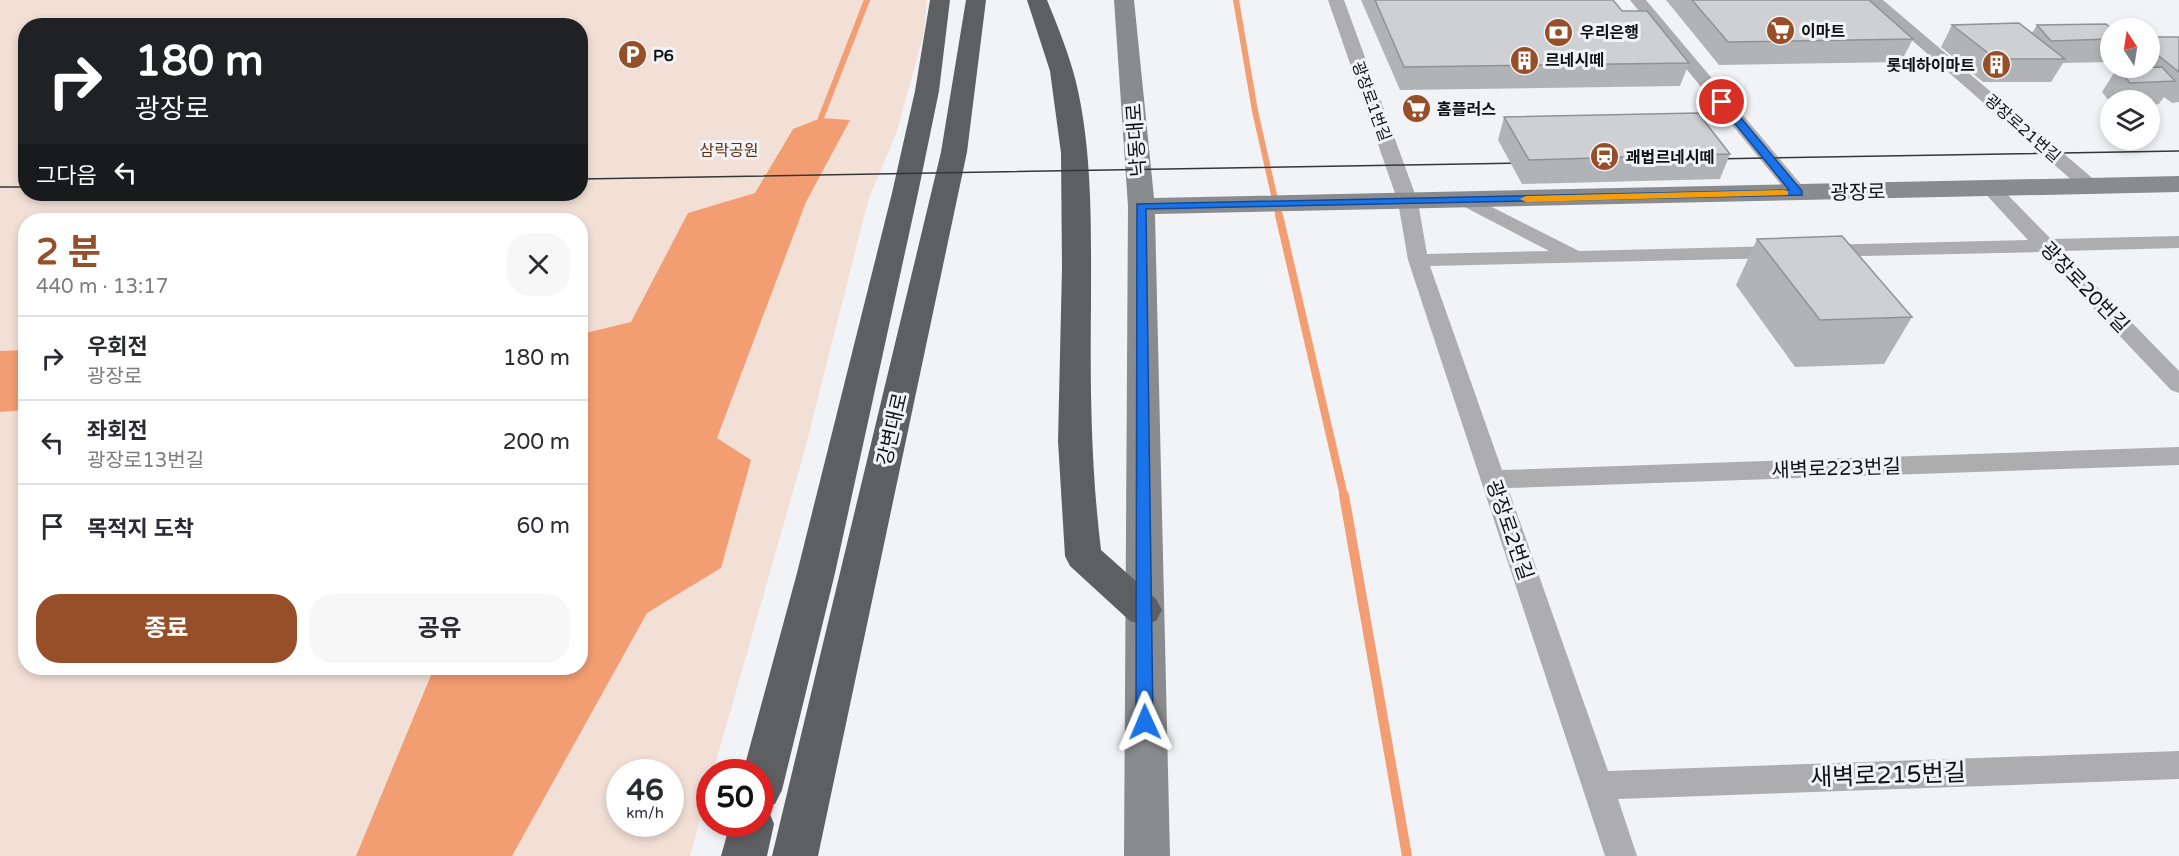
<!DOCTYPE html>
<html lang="ko">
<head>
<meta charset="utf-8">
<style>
	:root { --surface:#fff; --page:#f7f7f7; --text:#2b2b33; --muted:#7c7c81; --line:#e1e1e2; --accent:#964f29 }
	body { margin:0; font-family:"Varela Round","Noto Sans KR",sans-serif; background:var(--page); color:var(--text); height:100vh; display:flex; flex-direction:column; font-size:22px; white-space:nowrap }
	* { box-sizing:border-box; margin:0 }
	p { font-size:20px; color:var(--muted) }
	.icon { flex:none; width:33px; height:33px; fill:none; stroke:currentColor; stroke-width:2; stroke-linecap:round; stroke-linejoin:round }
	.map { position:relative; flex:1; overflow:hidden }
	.side { position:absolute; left:18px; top:213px; width:570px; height:462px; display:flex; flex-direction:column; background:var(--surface); border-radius:24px; box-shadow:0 3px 9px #0003 }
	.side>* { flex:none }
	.guide { position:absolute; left:18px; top:18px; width:570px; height:183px; border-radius:24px; box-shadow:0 3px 9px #0003; background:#202124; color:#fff; overflow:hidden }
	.needle { width:39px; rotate:348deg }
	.tools { position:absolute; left:2100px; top:18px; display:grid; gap:12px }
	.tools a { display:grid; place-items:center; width:60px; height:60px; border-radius:50%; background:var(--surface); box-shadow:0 3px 9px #0003; font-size:30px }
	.speed { position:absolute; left:606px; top:759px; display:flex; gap:12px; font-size:30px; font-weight:700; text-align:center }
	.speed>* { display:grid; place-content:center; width:78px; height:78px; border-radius:50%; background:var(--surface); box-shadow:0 3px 9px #0003; line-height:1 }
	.speed small { font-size:15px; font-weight:400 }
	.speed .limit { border:9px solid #d22; background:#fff; color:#111 }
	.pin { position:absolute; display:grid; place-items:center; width:51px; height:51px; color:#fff; margin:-26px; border:3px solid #fff; border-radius:50%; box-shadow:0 2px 6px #0007 }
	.me { position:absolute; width:66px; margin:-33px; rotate:359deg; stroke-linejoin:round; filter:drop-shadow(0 0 4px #0008) }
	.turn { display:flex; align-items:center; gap:21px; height:126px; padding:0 18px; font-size:27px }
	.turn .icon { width:78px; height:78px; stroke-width:2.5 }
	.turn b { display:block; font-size:42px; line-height:51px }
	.then { display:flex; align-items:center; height:57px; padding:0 18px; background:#0003; gap:12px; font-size:22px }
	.round { display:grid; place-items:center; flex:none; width:63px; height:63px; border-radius:24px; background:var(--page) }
	.headline { display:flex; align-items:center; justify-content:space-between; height:102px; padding:0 18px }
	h1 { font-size:36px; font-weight:700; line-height:45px; color:var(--accent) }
	.button { display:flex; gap:12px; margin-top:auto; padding:12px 18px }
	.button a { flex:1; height:69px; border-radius:24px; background:var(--accent); color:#fff; font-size:24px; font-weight:700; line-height:69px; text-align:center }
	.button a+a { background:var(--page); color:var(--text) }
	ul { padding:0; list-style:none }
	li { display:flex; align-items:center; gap:18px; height:84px; padding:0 18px; border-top:2px solid var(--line) }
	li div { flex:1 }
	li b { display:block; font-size:22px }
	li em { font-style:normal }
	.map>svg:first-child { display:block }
	.green { fill:#f2e0d7; fill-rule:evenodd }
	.water { fill:#f39d73 }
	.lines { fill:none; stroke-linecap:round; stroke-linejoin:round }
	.stream-far2 { stroke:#f39d73; stroke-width:6 }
	.stream-far1 { stroke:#f39d73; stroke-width:8 }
	.stream { stroke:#f39d73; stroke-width:10 }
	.street { fill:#adadaf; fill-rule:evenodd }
	.secondary { fill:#8a8b8e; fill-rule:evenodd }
	.highway { fill:#5d5f62; fill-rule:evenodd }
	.tram { stroke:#353637; stroke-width:1.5 }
	.wall { fill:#b2b3b6 }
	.building { fill:#cfd0d4; stroke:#919294; stroke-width:1.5 }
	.route { fill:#1a73e8; stroke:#114b97; stroke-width:1.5 }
	.slow { fill:#f59e0b }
	.labels { text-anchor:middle; stroke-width:6; stroke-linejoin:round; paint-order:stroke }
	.far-poi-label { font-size:16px; font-weight:bold; fill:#111213; stroke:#f2f3f7; text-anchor:start }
	.far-street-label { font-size:16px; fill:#111213; stroke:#f2f3f7 }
	.far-park-label { font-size:16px; fill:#632e0f; stroke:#f2f3f7 }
	.street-label { font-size:20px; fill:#111213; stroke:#f2f3f7 }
	.near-street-label { font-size:24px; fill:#111213; stroke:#f2f3f7 }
</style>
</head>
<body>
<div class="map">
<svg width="2179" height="856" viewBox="0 0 2179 856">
	<rect width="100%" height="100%" fill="#f2f3f7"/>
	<path class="green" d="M0,0h927l-3,33 -27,98 -29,70 -64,252 -91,319h-3l-1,15 -19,69h-690zM26,26h554v168h-554zM26,220h554v448h-554zM620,772h50v52h-50z"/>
	<path class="water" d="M821,118l29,2 -44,82 -89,236 34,22 -30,108 -74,45 -135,243h-156l78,-188h146l1,-334 50,-12 57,-109 67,-20 38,-64z
		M25,350v60l-25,2v-61z"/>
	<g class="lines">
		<path class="stream-far2" d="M1236,0l19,111 24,106
			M821,118l46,-118"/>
		<path class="stream-far1" d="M1279,215l65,281"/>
		<path class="stream" d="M1344,495l63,361"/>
		<path class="street" d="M1328,0h16l74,202 9,52 122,-3 -90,-47 -3,-4 3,-4 7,-2 113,57 203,-5 7,2 3,4 -3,4 -7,2 -352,8 72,204 677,-23v18l-671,23 100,283 571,-20v28l-561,20 19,57h-32l-197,-596 -10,-58z
			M1630,0h16l159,189 3,4 -3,4h-14z
			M1866,0h17l214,182 3,4 -3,4h-14z
			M1991,183l7,2 53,54 128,-3v12l-117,3 117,120v22l-8,-3 -131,-138 -220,5 -7,-2 -3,-4 3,-4 7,-2 208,-5 -47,-51 3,-4z"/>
		<path class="secondary" d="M1114,0h20l20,198 1025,-22v16l-1024,22 15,642h-46l4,-650z"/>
		<path class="highway" d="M930,0h20l-11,91 -21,102 -83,380 -53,217 -7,14 -11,4 4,1 6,15 -7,32h-46l9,-32h30v-52h-17l54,-199 95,-380 23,-102z
			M966,0h20l-19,152 -149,704h-46l169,-704z
			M1027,0h20c11,27 22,54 29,82 17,71 15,149 15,222 -1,83 0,164 10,246l55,49 6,11 -6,11 -13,4 -13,-4 -60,-55 -5,-10 -7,-115 4,-173 -1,-115 -11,-82z"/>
		<path class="tram" d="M1711,159l468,-8
			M580,179l945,-16
			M0,187h26"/>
	</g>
	<path class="wall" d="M1361,0h252l9,11 67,52 -9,23 -280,4z
		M1666,0h203l44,39 -12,23 -182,3z
		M1952,25l80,8 5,-8 73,3v32l-1,2 -46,1 -12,19h-68l-42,-35z
		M2150,37h29v65l-7,1 -8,-6 -5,7 -9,1v-5h-40v2l-8,-10 15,-24h33z
		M1504,117l226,37 -10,25 -198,5 -24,-44z
		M1757,239l155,78 -28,47 -89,3 -59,-82z"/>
	<path class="building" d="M1375,0h238l9,11h25l42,52 -285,4z
		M1692,0h177l44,39 -185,3z
		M2019,23l46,36h-69l-44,-34z
		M2106,24l5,4 -1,11 -59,2 -14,-16z
		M2150,37h29v35l-29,-23z
		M2162,67l13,14 -45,2 -13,-15z
		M1698,113l32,41 -201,6 -25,-43z
		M1842,236l70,81 -92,3 -63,-81z"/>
	<path class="route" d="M1719,100h7l76,91v4l-656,14 7,513 -2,5 -6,2 -6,-2 -3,-5 1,-518 652,-14 -70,-86z"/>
	<path class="slow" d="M1784,190l4,1v4l-262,7 -6,-3 6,-3z"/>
	<defs>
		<symbol id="supermarket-disc" viewBox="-11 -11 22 22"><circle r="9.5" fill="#964f29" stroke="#f2f3f7"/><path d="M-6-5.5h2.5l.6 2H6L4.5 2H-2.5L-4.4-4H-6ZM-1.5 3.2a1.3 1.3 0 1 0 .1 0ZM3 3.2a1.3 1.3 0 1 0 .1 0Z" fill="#fff"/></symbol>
		<symbol id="bank-disc" viewBox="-11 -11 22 22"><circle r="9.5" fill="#964f29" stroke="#f2f3f7"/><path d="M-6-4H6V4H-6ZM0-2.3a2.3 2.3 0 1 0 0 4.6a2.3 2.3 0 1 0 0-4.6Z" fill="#fff"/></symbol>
		<symbol id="parking-disc" viewBox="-11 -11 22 22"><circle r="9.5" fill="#964f29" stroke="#f2f3f7"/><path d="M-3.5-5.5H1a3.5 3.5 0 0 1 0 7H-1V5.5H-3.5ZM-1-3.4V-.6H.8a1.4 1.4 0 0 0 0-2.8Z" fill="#fff"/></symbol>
		<symbol id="building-disc" viewBox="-11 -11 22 22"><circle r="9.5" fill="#964f29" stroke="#f2f3f7"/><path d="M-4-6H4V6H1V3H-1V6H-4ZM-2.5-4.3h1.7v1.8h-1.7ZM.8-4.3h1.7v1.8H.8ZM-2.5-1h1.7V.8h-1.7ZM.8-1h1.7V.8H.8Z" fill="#fff"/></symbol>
		<symbol id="station-disc" viewBox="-11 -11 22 22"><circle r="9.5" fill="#964f29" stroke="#f2f3f7"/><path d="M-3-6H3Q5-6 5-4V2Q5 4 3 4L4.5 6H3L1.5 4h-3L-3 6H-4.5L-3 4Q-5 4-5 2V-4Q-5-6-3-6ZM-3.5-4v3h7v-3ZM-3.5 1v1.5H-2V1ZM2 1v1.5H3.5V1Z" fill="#fff"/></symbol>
	</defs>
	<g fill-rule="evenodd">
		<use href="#supermarket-disc" x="1764" y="14" width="33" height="33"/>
		<use href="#bank-disc" x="1542" y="16" width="33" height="33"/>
		<use href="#parking-disc" x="616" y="38" width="33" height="33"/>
		<use href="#building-disc" x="1508" y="44" width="33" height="33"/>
		<use href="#building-disc" x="1980" y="48" width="33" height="33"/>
		<use href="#supermarket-disc" x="1400" y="92" width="33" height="33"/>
		<use href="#station-disc" x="1588" y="140" width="33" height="33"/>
	</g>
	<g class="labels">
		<g class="far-poi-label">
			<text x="1801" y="37">이마트</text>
			<text x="1580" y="38">우리은행</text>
			<text x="653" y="61">P6</text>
			<text x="1545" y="66">르네시떼</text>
			<text x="1975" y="71" text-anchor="end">롯데하이마트</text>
			<text x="1437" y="115">홈플러스</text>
			<text x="1626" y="163">괘법르네시떼</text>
		</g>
		<g class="far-street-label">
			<text transform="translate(1372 101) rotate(70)" y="6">광장로1번길</text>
			<text transform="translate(2023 128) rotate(41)" y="6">광장로21번길</text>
		</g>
		<g class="far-park-label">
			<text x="729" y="156">삼락공원</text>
		</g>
		<g class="street-label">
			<text transform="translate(1136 140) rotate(-94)" y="7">낙동대로</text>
			<text transform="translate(1858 192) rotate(-1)" y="7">광장로</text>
			<text transform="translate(2085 287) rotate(46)" y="7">광장로20번길</text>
			<text transform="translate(892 429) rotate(-77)" y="7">강변대로</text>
			<text transform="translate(1836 468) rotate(-2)" y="7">새벽로223번길</text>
			<text transform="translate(1510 530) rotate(71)" y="7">광장로2번길</text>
		</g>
		<g class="near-street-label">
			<text transform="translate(1888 775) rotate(-2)" y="8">새벽로215번길</text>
		</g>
	</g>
</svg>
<div class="tools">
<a><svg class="needle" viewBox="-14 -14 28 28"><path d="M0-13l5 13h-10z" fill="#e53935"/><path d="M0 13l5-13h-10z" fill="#7c7c81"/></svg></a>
<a><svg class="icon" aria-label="layers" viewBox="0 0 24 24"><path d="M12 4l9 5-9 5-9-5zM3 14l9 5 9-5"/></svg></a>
</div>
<div class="speed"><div>46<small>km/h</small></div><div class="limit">50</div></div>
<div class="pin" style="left:1722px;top:102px;background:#d93025"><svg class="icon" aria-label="arrive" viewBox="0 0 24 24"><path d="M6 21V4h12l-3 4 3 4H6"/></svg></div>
<svg class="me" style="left:1145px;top:722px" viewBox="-20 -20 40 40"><path d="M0-17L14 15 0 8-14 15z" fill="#1a73e8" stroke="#fff" stroke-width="4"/></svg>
<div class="guide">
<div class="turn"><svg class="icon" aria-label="right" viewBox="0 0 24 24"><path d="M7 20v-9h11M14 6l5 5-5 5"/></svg><div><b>180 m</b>광장로</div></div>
<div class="then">그다음<svg class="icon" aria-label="left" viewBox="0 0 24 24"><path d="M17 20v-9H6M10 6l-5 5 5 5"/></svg></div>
</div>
<section class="side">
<div class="headline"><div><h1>2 분</h1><p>440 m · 13:17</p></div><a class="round"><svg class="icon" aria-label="close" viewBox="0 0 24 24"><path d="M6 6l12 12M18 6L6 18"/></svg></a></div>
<ul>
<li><svg class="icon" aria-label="right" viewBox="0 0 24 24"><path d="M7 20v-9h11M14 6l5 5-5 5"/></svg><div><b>우회전</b><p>광장로</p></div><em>180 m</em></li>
<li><svg class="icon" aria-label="left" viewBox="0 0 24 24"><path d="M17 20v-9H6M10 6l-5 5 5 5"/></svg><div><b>좌회전</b><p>광장로13번길</p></div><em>200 m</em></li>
<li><svg class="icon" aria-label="arrive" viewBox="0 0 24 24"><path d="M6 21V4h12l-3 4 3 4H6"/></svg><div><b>목적지 도착</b></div><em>60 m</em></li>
</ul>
<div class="button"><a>종료</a><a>공유</a></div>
</section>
</div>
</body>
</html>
